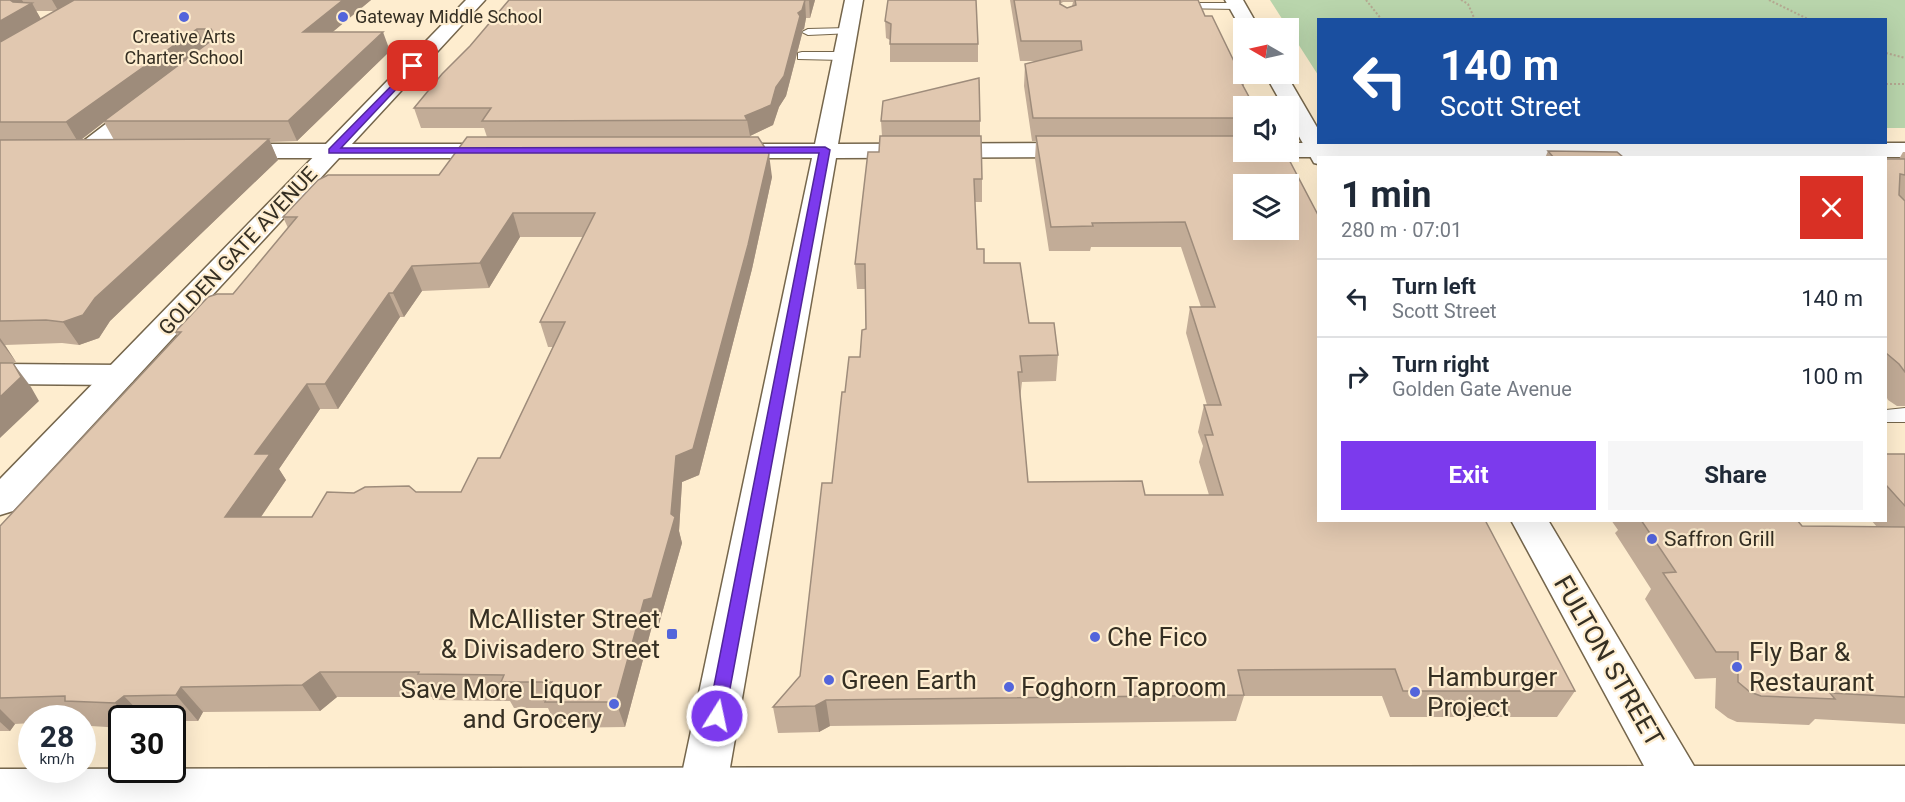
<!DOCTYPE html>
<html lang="en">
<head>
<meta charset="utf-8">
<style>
	:root { --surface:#fff; --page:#f6f6f7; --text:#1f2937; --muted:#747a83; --line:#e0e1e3; --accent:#7c3aed }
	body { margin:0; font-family:Roboto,sans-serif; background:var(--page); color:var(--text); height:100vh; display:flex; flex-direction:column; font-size:22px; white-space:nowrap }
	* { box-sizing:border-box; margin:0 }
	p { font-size:20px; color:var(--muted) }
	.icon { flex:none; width:33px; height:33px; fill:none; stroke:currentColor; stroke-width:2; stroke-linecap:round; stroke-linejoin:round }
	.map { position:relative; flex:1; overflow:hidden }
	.sheet { position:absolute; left:1317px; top:156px; width:570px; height:366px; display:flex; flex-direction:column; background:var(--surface); border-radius:0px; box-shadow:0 6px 24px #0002 }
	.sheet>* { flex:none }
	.top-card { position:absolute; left:1317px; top:18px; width:570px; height:126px; border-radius:0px; box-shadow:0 6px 24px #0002; background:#1a4fa0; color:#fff; overflow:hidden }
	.needle { width:39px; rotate:279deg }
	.controls { position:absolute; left:1233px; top:18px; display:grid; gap:12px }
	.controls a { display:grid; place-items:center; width:66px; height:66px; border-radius:0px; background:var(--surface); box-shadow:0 6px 24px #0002; font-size:30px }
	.speed { position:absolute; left:18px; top:705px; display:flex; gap:12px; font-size:30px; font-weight:700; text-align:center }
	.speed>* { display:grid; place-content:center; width:78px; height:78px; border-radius:50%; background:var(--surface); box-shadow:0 6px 24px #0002; line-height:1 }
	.speed small { font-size:15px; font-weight:400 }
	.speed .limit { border:3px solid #111; border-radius:9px; background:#fff; color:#111 }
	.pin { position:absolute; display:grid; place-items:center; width:51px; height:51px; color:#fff; margin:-26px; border-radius:12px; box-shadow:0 3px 9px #0006 }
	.me { position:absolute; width:66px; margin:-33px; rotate:10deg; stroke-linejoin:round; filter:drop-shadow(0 0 4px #0008) }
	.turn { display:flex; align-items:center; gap:21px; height:126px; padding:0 24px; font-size:27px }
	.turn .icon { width:78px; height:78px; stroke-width:2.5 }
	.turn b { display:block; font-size:42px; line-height:51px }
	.round { display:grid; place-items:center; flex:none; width:63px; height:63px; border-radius:0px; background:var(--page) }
	.overview { display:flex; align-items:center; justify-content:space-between; height:102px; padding:0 24px }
	h1 { font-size:36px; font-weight:700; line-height:45px }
	.action { display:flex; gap:12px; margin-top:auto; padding:12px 24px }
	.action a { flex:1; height:69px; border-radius:0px; background:var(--accent); color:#fff; font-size:24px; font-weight:700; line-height:69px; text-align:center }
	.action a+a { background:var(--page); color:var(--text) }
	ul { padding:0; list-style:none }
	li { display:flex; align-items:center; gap:18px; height:78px; padding:0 24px; border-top:2px solid var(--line) }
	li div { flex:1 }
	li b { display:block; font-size:22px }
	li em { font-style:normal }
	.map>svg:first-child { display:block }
	.green { fill:#b9d5ac }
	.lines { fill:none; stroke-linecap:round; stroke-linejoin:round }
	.lane-casing { stroke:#75664c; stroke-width:2 }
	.street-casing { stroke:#75664c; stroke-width:3 }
	.secondary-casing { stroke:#75664c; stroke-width:3 }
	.path { stroke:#b5a891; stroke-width:2; stroke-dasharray:2 2; stroke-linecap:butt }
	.lane { fill:#fff; fill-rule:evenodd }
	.street { fill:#fff; fill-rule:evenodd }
	.secondary { fill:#fff; fill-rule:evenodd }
	.wall { fill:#c2ac97; fill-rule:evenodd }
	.shaded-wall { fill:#9e8c7b }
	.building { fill:#e1c8b0; stroke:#9e8c7b; stroke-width:1.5; fill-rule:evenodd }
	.route { fill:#7c3aed; stroke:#51269a; stroke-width:1.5 }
	.poi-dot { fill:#5365db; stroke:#feedcf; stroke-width:2 }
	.labels { text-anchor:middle; stroke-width:4.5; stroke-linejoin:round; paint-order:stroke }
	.far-poi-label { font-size:18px; fill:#352f23; stroke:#feedcf; text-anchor:start }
	.street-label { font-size:21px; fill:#352f23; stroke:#feedcf }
	.poi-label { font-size:21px; fill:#352f23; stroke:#feedcf; text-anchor:start }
	.near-poi-label { font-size:26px; fill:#352f23; stroke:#feedcf; text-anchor:start }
	.near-street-label { font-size:26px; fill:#352f23; stroke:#feedcf }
</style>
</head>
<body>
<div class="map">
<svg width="1905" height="802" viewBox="0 0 1905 802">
	<rect width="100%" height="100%" fill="#feedcf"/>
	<path class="green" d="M1270,0h635v128h-19v-108h-568v55z"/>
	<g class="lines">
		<defs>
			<path id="lane" d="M1174,3h63l5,3 -5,3 -67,-1 -1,-2z
				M848,28l4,1v4l-44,2 -6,-3 6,-3z
				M802,52h41l6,4 -6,4 -45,-1v-6z
				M1905,408v14h-19v-12z"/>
			<path id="street" d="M845,0h18l-25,144 243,-1 8,2 4,5 -4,5 -8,2 -245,1 -112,644h-48l136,-644h-90l-8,-2 -4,-5 4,-5 8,-2h93z
				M145,98l8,2 3,5 -3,5 -60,46 -8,2 -8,-2 -4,-5 4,-5 60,-46z
				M1288,143h617v14h-617l-8,-2 -3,-3h11z
				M230,144h272l8,2 4,5 -4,5 -8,2h-272l-8,-2 -4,-5 4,-5z
				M0,364l121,1 11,3 5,7 -5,7 -11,3 -121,-1z"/>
			<path id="secondary" d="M466,0h19l-472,511 -13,4v-36z
				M1225,0h18l16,28h-15l-1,4z
				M1265,74h21l32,55v13h8l9,16h-17v6l-4,-1 -26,-46v-11h-5z
				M1511,520h37l146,246h211v36h-1905v-33l1644,-3z"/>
		</defs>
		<use href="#lane" class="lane-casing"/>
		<use href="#street" class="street-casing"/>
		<use href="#secondary" class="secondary-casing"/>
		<path class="path" d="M1366,0l16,20
			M1461,0l7,4 7,16
			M1769,0l41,20
			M1886,53l19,5
			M1886,84h19"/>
		<use href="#lane" class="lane"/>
		<use href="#street" class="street"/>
		<use href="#secondary" class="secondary"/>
	</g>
	<path class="wall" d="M0,0h371l-39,32 58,19 -93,90 -27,1 8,18 -168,161 -11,17 -20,7 -17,-2 -57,2 11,17h-16zM36,11h18l-13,8zM104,122l10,18h-33z
		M509,0h306l-5,18h-4l-2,11 -2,1v4l-16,62 -7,11 -6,18 -23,11 22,41 -20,92 -53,206 -17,7 -3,49 3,12 -23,81 -7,2 -27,101 -68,1 -9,-20h-34l-4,-7 -77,-1 -1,-3h-95l-17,14 -117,1 -5,9h-26v-3h-50v10l-31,-2 -5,-5h-4v-3h-50v5l-17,1 -5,7h-10v-205l177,-190 -2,-4 58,-38 55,-66 -5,-11 156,-42 48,-38 -3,-9h-63l-7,-20 56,-62zM520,237h63l-43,85 8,25h5l-53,111 -39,34h-45l-104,25h-51l25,-37 -7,-11 41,-60h18l62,-92h4l18,-26 67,-3z
		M1010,0h188l7,16 39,66v70l74,368 257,171 -18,26h-167l-8,-21h-138l-8,25 -406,5 -11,6 -41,1 -5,-26 27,-31 32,-193 13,-91 15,-35 6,-28 -1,-40h-8l-2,-25 27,-128 -1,-15h99v15l2,43v23h-7l2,47 7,14 45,60 29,32 -2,26 -34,1 -2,17 8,83 117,13h64l-10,-33 4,-16 -5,-14 6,-27h3l-21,-72 4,-26h11l-20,-60h-90l-1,4h-41l-14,-92 1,-18h-4l-8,-55 1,-22 11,-3h-16zM1063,2h10l-1,4 -5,2 -7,-4z
		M885,21l93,23v18h-88v-22l-4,-2z
		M1548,151l75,6 26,1h-104z
		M1903,152h2v254h-8l-9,-6 -2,-4v-237h13z
		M1886,454h19v270l-90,-5 -6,6 -72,-3 -9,-4 -13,-10 1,-30 -21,1 -50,-80 6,-10 -36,-56 3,-3 -7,-10h186l5,6 75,1 -6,-7h15z"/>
	<path class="shaded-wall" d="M10,0h12l4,7 6,-4 10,18 -42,24v-24z
		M52,0h27l-20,12z
		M343,0h28l-61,51 -7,-19z
		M805,0l1,18 -2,11 -2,1v4l-16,62 -7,11 -6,18 -23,11 -3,-16 -2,-4z
		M809,0h6l-5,18z
		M197,29l9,19 -102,73v1l-26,20 -12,-20z
		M383,32l7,19 -93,90 -9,-20z
		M269,139l9,21 -168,161 -11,17 -20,7 -16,-23 32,-24z
		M769,154l3,23 -20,92 -53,206 -17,7 -3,49 3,12 -23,81 -7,2 -27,101 -9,-25 28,-102 27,-86 5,-58z
		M513,213l7,24 -31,51 -9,-25z
		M412,266l10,25 -18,26 -11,-24z
		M389,293l11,24 -62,92 -13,-25z
		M0,338l5,7 11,17 -16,-21z
		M13,363l18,24 8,14 -39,37v-41z
		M307,384l13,25 -41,60 7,11 -43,63 -18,-26 30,-63z
		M320,672l17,25 -17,14 -18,-26z
		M181,687l22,25 -5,9 -22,-26z
		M124,696l21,22h-16l-14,-15z
		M826,700l4,26 -11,6 -4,-26z
		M0,709l15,15 -5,7 -10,-9z"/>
	<path class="building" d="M0,0h10l3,2 19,1 -32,18z
		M74,0h269l-40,32h80l-95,89h-184l112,-84 -5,-8h-14l-131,93h-66v-80z
		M509,0h300h-4l-3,10 -4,3 2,3 -16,60 -8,11 -5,18 -26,11 2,4 -265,1 9,-13h-77l28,-34 28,-28z
		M888,0h88l2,44h-88l1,-20 -6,-3z
		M1014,0h46v4l7,4 9,-3 -1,-5h123l7,16h7l32,66h-3l13,24h-10v12h-211l-8,-54 57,-14 -1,-9h-60z
		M979,78l1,43h-99l2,-20z
		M880,136h101l1,43h-8l3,70h7v14h36l9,60h25l4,32 -38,1 2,16h-4l10,110 114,-1 3,14h78l-18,-60h8l-9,-30h17l-31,-98h25l-30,-85 -93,1 1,3 -42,1 -15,-91h208v16h41l33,63v305h167l90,171h-172l-8,-22 -157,1 6,25 -418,5 -11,6 -42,1 27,-31 22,-193h10l10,-91h3l4,-35h11l2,-27 4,-1 -1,-65h-10l13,-112h11zM1244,184h44v46h-44z
		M467,137h291l11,17 -21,91 -55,204 -17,7 -5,58 4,3 -23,81 -8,2 -28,102h-71l7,-20h-51l3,-7 -86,-1 1,-2h-99l-18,13 -121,2 -5,8 -52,1 -9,7 -50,-2v-5l-65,2v-172l181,-194h-6l33,-35 9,-3h16l64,-77h-14l35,-37 10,-5h111zM513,213h82l-55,109h25l-65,136h-22l-17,34h-45l-7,-6 -44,1 -11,6 -27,-1 -15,25h-87l45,-63h-15l52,-70h18l64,-91h4l19,-27 68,-3z
		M269,139l-174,159 -12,17 -20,7 -17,-2 -46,1v-181z
		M1548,151l69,1 6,5 26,1h-95z
		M1886,159h19v16l-5,-1 -1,21 6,6v171l-6,-8 -13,-11z
		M0,363h13l8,14 -21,20z
		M1886,454h19v52l-19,-21z
		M1641,520h156l5,6 103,1v170l-75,-4 5,6 -74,-3 -11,-4 -12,-10v-30h-22l-53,-79 13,-1z"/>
	<path class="route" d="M413,64l4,2 -1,2 -75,80 484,-1 5,3 -106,571 -7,3 -7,-3 -2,-5 111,-563h-490v-4z"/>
	<g class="poi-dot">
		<circle cx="184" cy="17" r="6"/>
		<circle cx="343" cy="17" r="6"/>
		<circle cx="1652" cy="539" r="6"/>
		<rect x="666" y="628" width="12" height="12" rx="3"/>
		<circle cx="1095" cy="637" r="6"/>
		<circle cx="1737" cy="667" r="6"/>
		<circle cx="829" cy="680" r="6"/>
		<circle cx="1009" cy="687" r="6"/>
		<circle cx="1415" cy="692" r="6"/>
		<circle cx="614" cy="704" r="6"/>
	</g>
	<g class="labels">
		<g class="far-poi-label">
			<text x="355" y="23">Gateway Middle School</text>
			<text x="184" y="43" text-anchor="middle">Creative Arts<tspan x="184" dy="21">Charter School</tspan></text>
		</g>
		<g class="street-label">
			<text transform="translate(238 251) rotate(-47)" y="7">GOLDEN GATE AVENUE</text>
		</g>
		<g class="poi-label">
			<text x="1664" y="546">Saffron Grill</text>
		</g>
		<g class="near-poi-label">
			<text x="660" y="628" text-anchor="end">McAllister Street<tspan x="660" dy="30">&amp; Divisadero Street</tspan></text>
			<text x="1107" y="646">Che Fico</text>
			<text x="1749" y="661">Fly Bar &amp;<tspan x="1749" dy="30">Restaurant</tspan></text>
			<text x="1427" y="686">Hamburger<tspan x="1427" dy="30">Project</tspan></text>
			<text x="841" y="689">Green Earth</text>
			<text x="1021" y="696">Foghorn Taproom</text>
			<text x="602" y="698" text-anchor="end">Save More Liquor<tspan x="602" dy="30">and Grocery</tspan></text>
		</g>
		<g class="near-street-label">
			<text transform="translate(1609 661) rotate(60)" y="9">FULTON STREET</text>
		</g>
	</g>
</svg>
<div class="controls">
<a><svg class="needle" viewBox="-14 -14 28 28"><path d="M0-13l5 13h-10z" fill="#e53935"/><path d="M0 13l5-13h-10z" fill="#747a83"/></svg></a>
<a><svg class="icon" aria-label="sound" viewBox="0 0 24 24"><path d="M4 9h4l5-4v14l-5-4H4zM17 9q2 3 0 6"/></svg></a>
<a><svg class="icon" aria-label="layers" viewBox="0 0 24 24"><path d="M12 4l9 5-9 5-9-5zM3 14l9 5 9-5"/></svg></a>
</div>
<div class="speed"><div>28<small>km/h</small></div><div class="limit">30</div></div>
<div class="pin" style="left:413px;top:66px;background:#d93025"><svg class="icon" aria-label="arrive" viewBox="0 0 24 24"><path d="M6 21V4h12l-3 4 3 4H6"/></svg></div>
<svg class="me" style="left:717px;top:716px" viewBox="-20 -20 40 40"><circle r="17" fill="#7c3aed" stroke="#fff" stroke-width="3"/><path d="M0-11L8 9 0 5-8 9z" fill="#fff"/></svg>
<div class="top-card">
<div class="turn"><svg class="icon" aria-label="left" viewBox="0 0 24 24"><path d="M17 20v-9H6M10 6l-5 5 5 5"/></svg><div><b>140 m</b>Scott Street</div></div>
</div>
<section class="sheet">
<div class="overview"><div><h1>1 min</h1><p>280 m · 07:01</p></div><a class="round" style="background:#d93025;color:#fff"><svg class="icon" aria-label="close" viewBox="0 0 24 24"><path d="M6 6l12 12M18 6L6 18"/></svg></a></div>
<ul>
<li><svg class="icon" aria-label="left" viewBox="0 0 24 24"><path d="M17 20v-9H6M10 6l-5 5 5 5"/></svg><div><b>Turn left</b><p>Scott Street</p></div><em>140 m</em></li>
<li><svg class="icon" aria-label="right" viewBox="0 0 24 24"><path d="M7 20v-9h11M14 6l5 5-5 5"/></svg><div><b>Turn right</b><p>Golden Gate Avenue</p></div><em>100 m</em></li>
</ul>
<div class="action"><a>Exit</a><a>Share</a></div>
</section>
</div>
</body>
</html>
